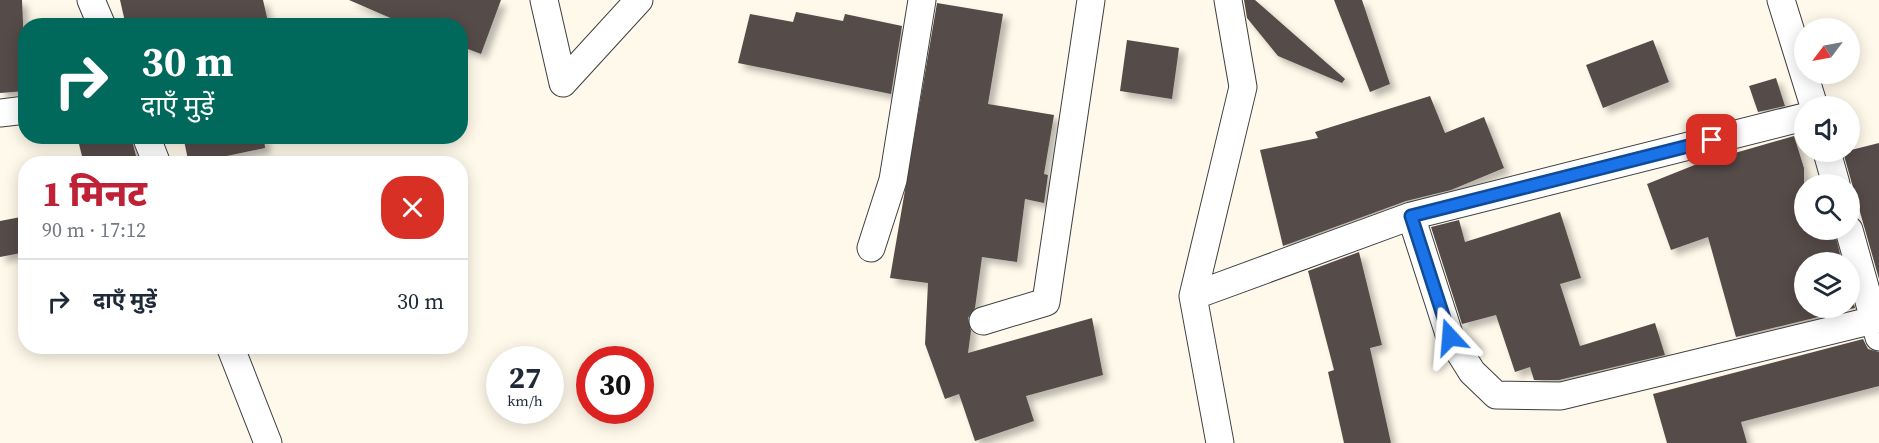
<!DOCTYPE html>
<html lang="hi">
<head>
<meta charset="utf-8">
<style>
	:root { --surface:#fff; --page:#f6f6f7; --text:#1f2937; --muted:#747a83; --line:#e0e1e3; --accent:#bf2137 }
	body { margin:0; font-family:"Source Serif 4","Noto Sans Devanagari",serif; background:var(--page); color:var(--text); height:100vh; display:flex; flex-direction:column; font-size:22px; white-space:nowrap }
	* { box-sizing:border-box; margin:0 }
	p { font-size:20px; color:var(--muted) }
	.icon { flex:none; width:33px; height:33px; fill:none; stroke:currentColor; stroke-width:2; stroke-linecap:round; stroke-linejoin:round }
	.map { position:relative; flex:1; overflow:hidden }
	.side { position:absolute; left:18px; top:156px; width:450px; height:198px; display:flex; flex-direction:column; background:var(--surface); border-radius:24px; box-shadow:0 3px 15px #0003 }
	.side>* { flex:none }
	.top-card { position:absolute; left:18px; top:18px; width:450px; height:126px; border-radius:24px; box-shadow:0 3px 15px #0003; background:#00695c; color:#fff; overflow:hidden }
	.needle { width:39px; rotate:238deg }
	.tools { position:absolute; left:1794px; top:18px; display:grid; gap:12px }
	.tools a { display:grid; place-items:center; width:66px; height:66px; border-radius:50%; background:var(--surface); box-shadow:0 3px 15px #0003; font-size:30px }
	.speed { position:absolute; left:486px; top:346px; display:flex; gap:12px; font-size:30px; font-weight:700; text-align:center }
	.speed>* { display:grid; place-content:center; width:78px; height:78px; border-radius:50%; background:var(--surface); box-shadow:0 3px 15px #0003; line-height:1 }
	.speed small { font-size:15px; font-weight:400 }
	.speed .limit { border:9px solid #d22; background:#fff; color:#111 }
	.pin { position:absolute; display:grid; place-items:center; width:51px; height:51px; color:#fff; margin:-26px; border-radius:12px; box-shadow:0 3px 9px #0006 }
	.me { position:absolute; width:66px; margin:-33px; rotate:341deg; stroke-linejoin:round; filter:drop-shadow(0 0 4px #0008) }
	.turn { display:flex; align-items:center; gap:21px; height:126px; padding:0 24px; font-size:27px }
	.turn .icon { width:78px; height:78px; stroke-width:2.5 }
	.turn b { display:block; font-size:42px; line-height:51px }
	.round { display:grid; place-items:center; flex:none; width:63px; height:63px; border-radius:24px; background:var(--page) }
	.summary { display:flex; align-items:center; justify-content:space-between; height:102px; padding:0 24px }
	h1 { font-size:36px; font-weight:800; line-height:45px; color:var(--accent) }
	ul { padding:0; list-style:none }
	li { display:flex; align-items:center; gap:18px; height:84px; padding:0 24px; border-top:2px solid var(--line) }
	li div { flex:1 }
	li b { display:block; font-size:22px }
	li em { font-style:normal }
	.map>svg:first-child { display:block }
	.building { fill:#554c48; filter:url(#shadow) }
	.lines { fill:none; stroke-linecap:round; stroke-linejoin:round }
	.street-casing { stroke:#3f3f3f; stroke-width:29 }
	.street { stroke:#fff; stroke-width:27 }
	.route-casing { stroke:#114b97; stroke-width:15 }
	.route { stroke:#1a73e8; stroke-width:10 }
</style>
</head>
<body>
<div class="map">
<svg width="1879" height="443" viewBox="0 0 1879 443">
	<defs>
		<filter id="shadow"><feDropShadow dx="5.5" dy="5.5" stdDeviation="3" flood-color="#0004"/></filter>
	</defs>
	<rect width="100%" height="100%" fill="#fff9eb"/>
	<path class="building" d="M0,0h22l4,91 -26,2z
		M120,0h143l6,26h-143z
		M349,0h152l-20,54 -21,-8v-20h-51z
		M1244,0h11l90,79 -3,4 -64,-27 -31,-38z
		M1334,0h28l28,84 -20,8z
		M937,3l66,11 -15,90 66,11 -10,59 4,1 -4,28 -19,-4 -8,63 -35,-5 -7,51 -7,10 3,13 -3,22 124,-35 11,57 -77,21 8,25 -59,20 -16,-47 -14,5 -20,-55 3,-61 -38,-5z
		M796,12l47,9 2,-7 57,12 -11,68 -153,-31 12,-49 43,8z
		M1127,40l52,8 -7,51 -52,-8z
		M1653,40l16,42 -66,26 -17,-43z
		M1776,78l9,28 -27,6 -9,-26z
		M1430,96l15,37 39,-16 20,51 -53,22 -45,11 -123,45 -23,-96 58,-12 -3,-6z
		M77,136h54l7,28h-54z
		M183,136h81l1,12 -76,16z
		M1794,136l10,32v62h30l8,32h-38v46h46v-18l5,18 -119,29 -28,-100 -37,13 -24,-66 50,-20z
		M1879,143v136l-36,-127z
		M1560,212l21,66 -21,6 20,62 75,-23 10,32 -106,25h-25l-4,-13 -15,5 -19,-57 -34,9 -31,-97 28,-7 6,22z
		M26,216v36l-26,5v-36z
		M1359,252l23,93 -12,3 21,95h-47l-16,-71 6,-2 -26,-99z
		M1863,339l5,10 11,3v34l-138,36 6,21h-80l-14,-49z"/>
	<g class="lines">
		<defs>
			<path id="street" d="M91,0l11,26
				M544,0l19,83
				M1781,0l33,106
				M563,83l76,-83
				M0,113l26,-3
				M146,136l11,28
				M1827,152l9,32
				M1411,216l39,121 22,35 24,23 65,1 313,-76
				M1849,230l30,107
				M871,248l22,-68 29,-180
				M1193,296l218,-80 393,-99
				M983,321l63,-19 45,-302
				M230,346l38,97
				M1220,443l-27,-147 50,-209 -15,-87"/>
		</defs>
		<use href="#street" class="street-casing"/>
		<use href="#street" class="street"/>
	</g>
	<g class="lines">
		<defs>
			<path id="route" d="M1450,337l-39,-121 301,-76"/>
		</defs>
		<use href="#route" class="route-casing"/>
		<use href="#route" class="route"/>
	</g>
</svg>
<div class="tools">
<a><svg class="needle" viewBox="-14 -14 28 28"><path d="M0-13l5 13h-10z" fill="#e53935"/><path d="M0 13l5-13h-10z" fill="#747a83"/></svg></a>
<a><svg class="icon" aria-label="sound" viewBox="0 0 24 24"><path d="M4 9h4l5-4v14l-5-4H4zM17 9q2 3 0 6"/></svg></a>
<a><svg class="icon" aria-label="search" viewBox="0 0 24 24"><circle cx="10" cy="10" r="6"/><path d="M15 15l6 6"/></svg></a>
<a><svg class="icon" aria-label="layers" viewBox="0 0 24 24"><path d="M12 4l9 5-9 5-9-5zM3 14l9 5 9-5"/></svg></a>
</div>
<div class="speed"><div>27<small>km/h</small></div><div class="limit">30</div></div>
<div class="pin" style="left:1712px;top:140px;background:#d93025"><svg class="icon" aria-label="arrive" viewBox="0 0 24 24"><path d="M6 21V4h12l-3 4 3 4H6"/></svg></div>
<svg class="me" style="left:1450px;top:337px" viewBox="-20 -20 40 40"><path d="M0-17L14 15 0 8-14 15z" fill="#1a73e8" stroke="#fff" stroke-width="4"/></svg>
<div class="top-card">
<div class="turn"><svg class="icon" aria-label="right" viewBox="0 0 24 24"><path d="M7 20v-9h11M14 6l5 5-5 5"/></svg><div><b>30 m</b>दाएँ मुड़ें</div></div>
</div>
<section class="side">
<div class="summary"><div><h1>1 मिनट</h1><p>90 m · 17:12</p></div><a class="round" style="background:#d93025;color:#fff"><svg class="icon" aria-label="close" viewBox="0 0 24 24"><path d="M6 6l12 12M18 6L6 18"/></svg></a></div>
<ul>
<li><svg class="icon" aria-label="right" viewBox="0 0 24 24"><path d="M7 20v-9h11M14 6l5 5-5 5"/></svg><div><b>दाएँ मुड़ें</b></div><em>30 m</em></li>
</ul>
</section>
</div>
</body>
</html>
